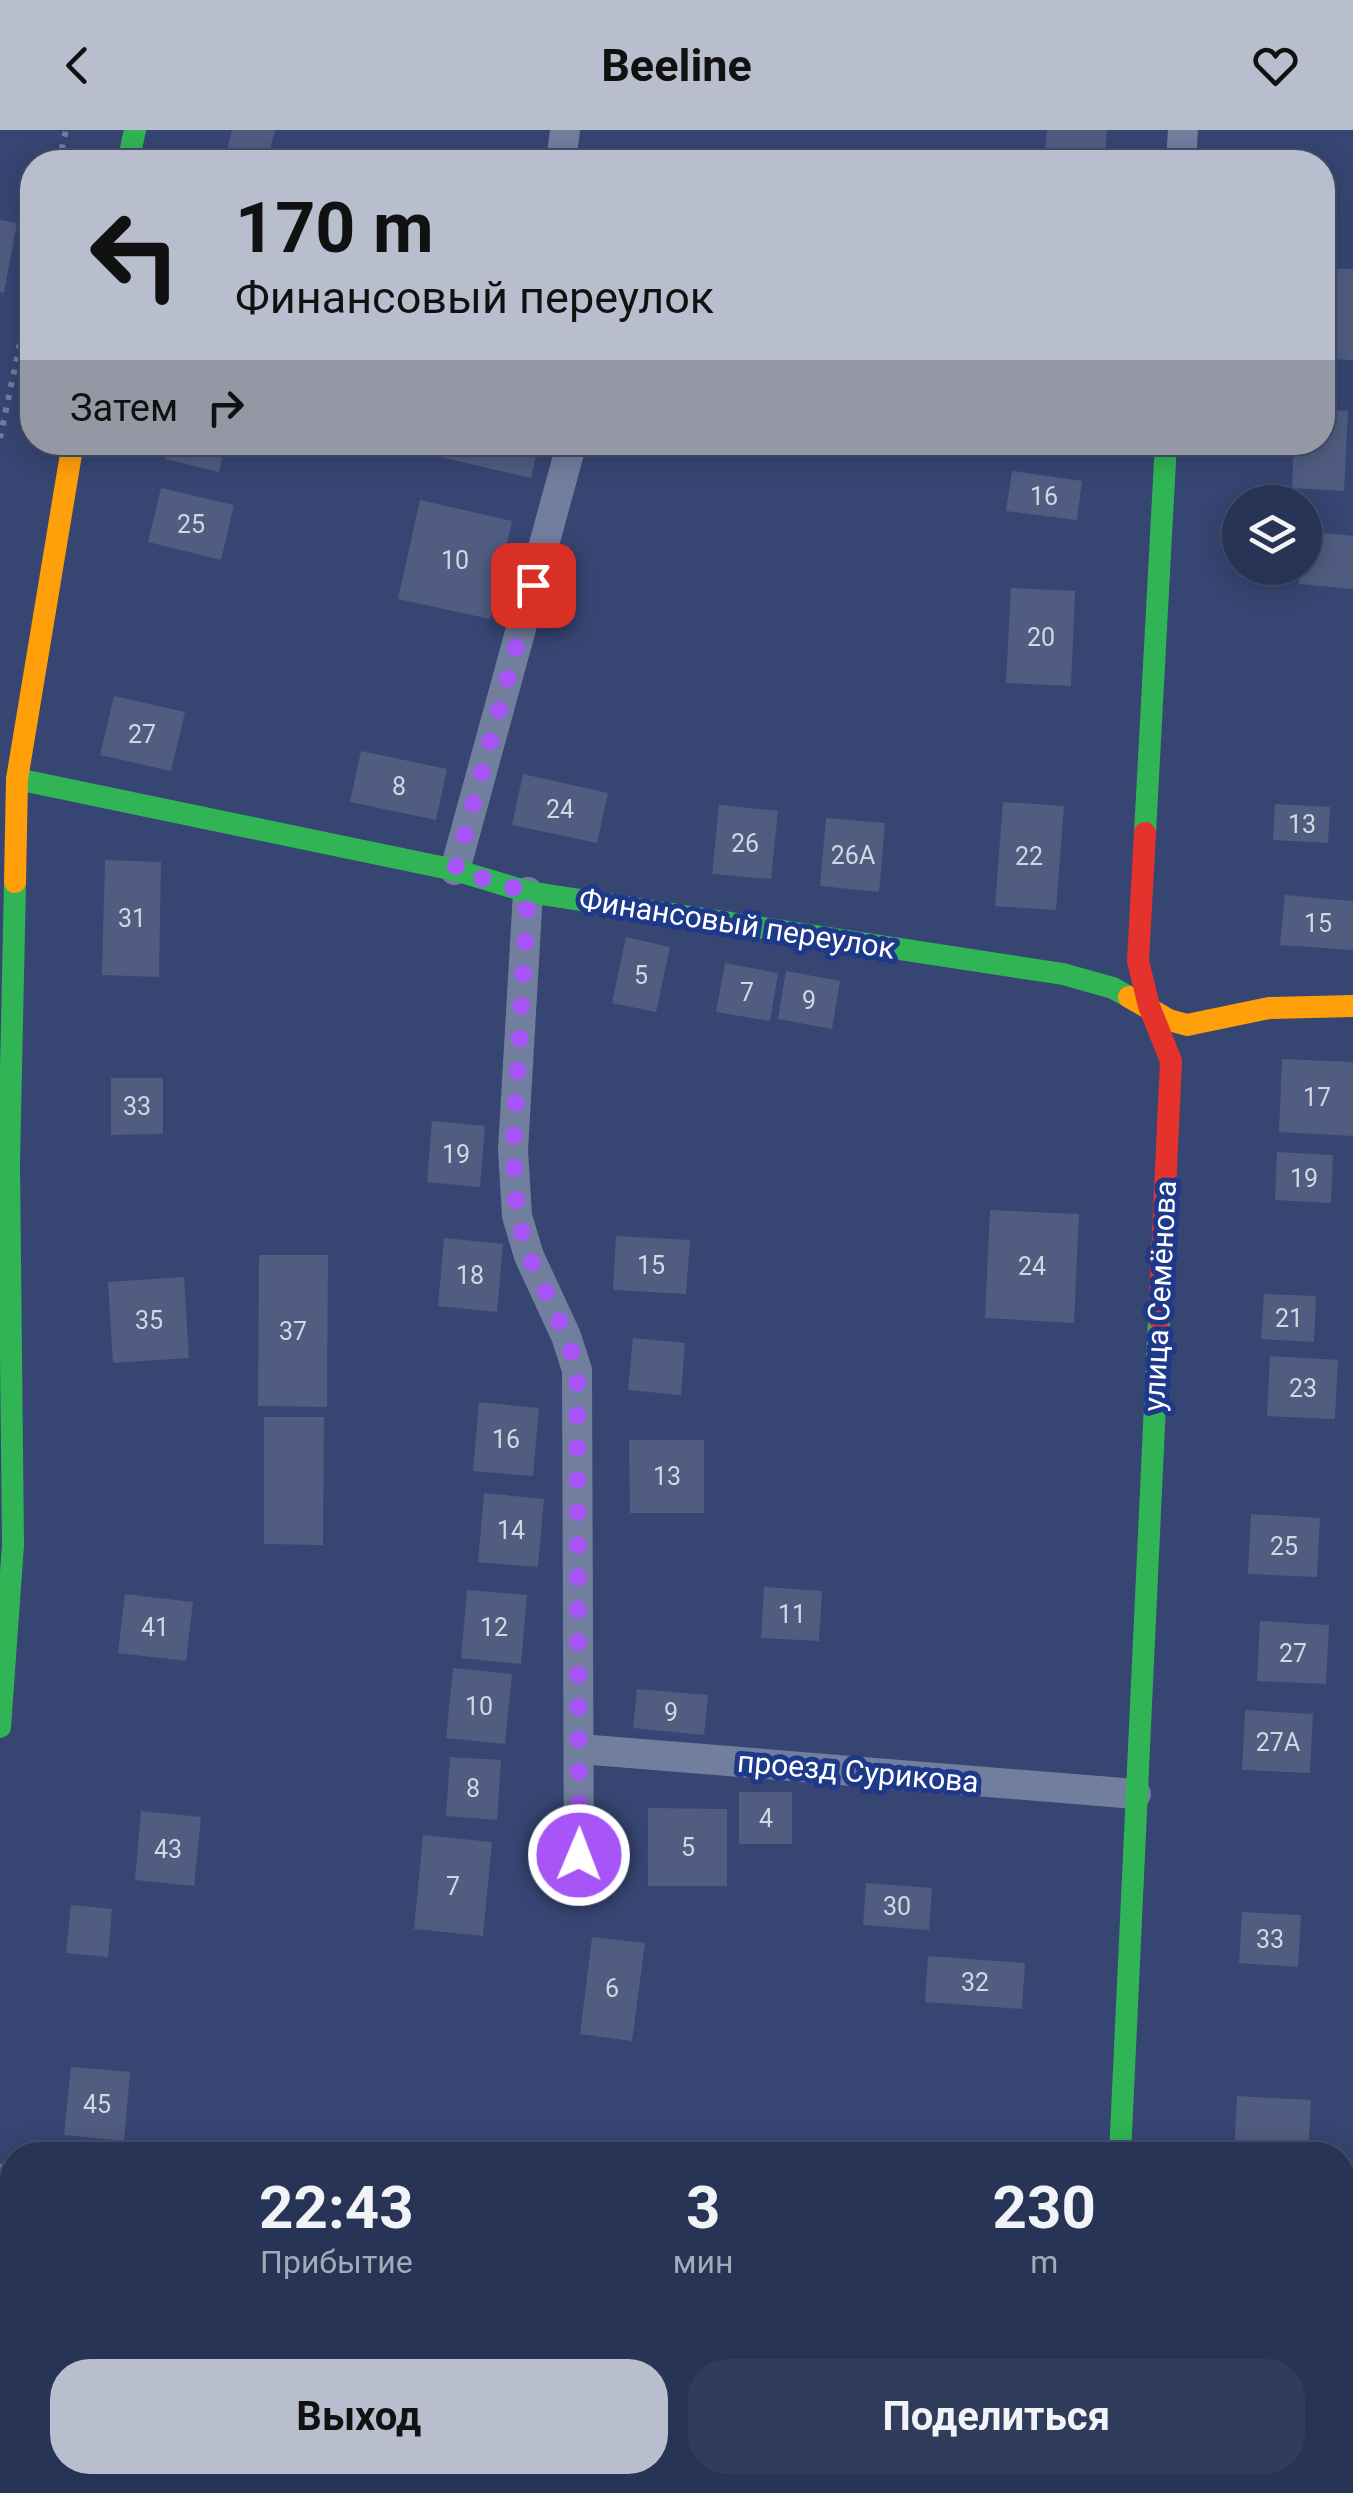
<!DOCTYPE html>
<html lang="ru">
<head>
<meta charset="utf-8">
<style>
	:root { --surface:#283456; --page:#303c5c; --text:#f1f3f6; --muted:#a5aab9; --line:#444f6c; --accent:#b9bece }
	body { margin:0; font-family:Roboto,sans-serif; background:var(--page); color:var(--text); height:100vh; display:flex; flex-direction:column; font-size:38px; white-space:nowrap }
	* { box-sizing:border-box; margin:0 }
	p { font-size:32px; color:var(--muted) }
	.icon { flex:none; width:55px; height:55px; fill:none; stroke:currentColor; stroke-width:2; stroke-linecap:round; stroke-linejoin:round }
	.map { position:relative; flex:1; overflow:hidden }
	.side { position:absolute; left:0px; top:2012px; width:1355px; height:352px; display:flex; flex-direction:column; background:var(--surface); border-radius:40px 40px 0 0; box-shadow:0 5px 25px #0003,0 0 0 2px var(--line) }
	.side>* { flex:none }
	.top-card { position:absolute; left:20px; top:20px; width:1315px; height:305px; border-radius:40px; box-shadow:0 5px 25px #0003,0 0 0 2px var(--line); background:#b9bece; color:#111; overflow:hidden }
	.fabs { position:absolute; left:1222px; top:355px; display:grid; gap:20px }
	.fabs a { display:grid; place-items:center; width:100px; height:100px; border-radius:50%; background:var(--surface); box-shadow:0 5px 25px #0003,0 0 0 2px var(--line); font-size:50px }
	.pin { position:absolute; display:grid; place-items:center; width:85px; height:85px; color:#fff; margin:-42px; border-radius:20px; box-shadow:0 5px 15px #0006 }
	.me { position:absolute; width:110px; margin:-55px; rotate:1deg; stroke-linejoin:round; filter:drop-shadow(0 0 8px #0008) }
	.turn { display:flex; align-items:center; gap:35px; height:210px; padding:0 50px; font-size:45px }
	.turn .icon { width:130px; height:130px; stroke-width:2.5 }
	.turn b { display:block; font-size:70px; line-height:85px }
	.then { display:flex; align-items:center; height:95px; padding:0 50px; background:#0003; gap:20px; font-size:38px }
	.eta { display:flex; justify-content:space-evenly; align-items:center; height:170px; text-align:center }
	.eta b { font-size:60px; font-weight:700; line-height:70px }
	.cta { display:flex; gap:20px; margin-top:auto; padding:20px 50px }
	.cta a { flex:1; height:115px; border-radius:40px; background:var(--accent); color:#111; font-size:40px; font-weight:700; line-height:115px; text-align:center }
	.cta a+a { background:var(--page); color:var(--text) }
	header { display:flex; justify-content:space-between; align-items:center; height:130px; padding:0 50px; background:var(--accent); color:#111; font-size:45px; font-weight:700 }
	.map>svg:first-child { display:block }
	.building { fill:#505d81 }
	.lines { fill:none; stroke-linecap:round; stroke-linejoin:round }
	.path { stroke:#727e9e; stroke-width:6; stroke-dasharray:5 8; stroke-linecap:butt }
	.street { stroke:#727e9e; stroke-width:30 }
	.fast { stroke:#30b455; stroke-width:22 }
	.slow { stroke:#ff9f0a; stroke-width:22 }
	.jam { stroke:#e5322d; stroke-width:22 }
	.route { stroke:#a855f7; stroke-width:18; stroke-dasharray:0 32.4 }
	.labels { text-anchor:middle; stroke-width:10; stroke-linejoin:round; paint-order:stroke }
	.number-label { font-size:25px; fill:#d3d6e0 }
	.street-label { font-size:30px; fill:#fff; stroke:#1e388a }
</style>
</head>
<body>
<header><svg class="icon" aria-label="back" viewBox="0 0 24 24"><path d="M15 5l-7 7 7 7"/></svg>Beeline<svg class="icon" aria-label="heart" viewBox="0 0 24 24"><path d="M12 20l-8-8c-3-5 5-10 8-4 3-6 11-1 8 4z"/></svg></header>
<div class="map">
<svg width="1353" height="2363" viewBox="0 0 1353 2363">
	<rect width="100%" height="100%" fill="#364572"/>
	<path class="building" d="M232,0h43l-8,32h-43z
		M1047,0h60l-2,25 -60,-6z
		M0,90l17,3 -13,70 -4,-1z
		M1322,139h31v91l-31,-1z
		M1322,279l26,2 -4,80 -52,-3 2,-46h28z
		M169,312h57l-7,30 -54,-13z
		M440,312h99l-8,36 -95,-22z
		M1027,312h60l-1,12 -60,-7z
		M1012,341l70,10 -5,39 -71,-9z
		M161,358l73,17 -13,55 -73,-18z
		M420,370l92,21 -22,98 -92,-20z
		M1305,401l48,5v53l-54,-5 1,-16h5z
		M1011,458l64,3 -4,95 -65,-3z
		M114,566l71,16 -14,59 -71,-16z
		M361,621l86,18 -11,51 -86,-18z
		M523,644l85,19 -11,50 -85,-18z
		M1003,672l61,4 -8,104 -61,-4z
		M1275,674l55,3 -2,36 -55,-3z
		M719,675l59,6 -7,68 -59,-5z
		M826,688l59,5 -6,69 -59,-6z
		M105,730l56,2 -2,115 -57,-2z
		M1285,765l68,6v49l-73,-5z
		M626,807l44,10 -14,65 -44,-9z
		M725,833l53,10 -8,48 -54,-9z
		M786,841l54,10 -8,48 -54,-10z
		M1282,929l71,3v74l-74,-4z
		M111,948h52v56l-52,1z
		M432,991l53,5 -5,61 -53,-5z
		M1277,1022l56,3 -2,48 -56,-3z
		M990,1080l89,4 -5,109 -89,-5z
		M616,1106l74,4 -4,54 -73,-4z
		M444,1108l59,6 -6,68 -59,-6z
		M259,1125h69l-1,152 -69,-1z
		M184,1147l5,81 -76,5 -5,-81z
		M1264,1164l52,2 -2,46 -53,-3z
		M633,1208l52,5 -4,52 -53,-5z
		M1270,1226l68,4 -3,59 -68,-3z
		M479,1272l60,6 -6,68 -60,-5z
		M264,1287h60l-1,128 -59,-1z
		M629,1310h75v73h-74z
		M484,1363l60,6 -6,68 -60,-5z
		M1251,1384l69,4 -3,59 -69,-3z
		M764,1457l58,4 -3,50 -58,-3z
		M467,1460l60,5 -6,69 -60,-6z
		M125,1464l68,8 -7,59 -68,-8z
		M1260,1491l69,4 -3,59 -69,-3z
		M453,1538l59,6 -7,70 -59,-6z
		M637,1559l71,6 -4,40 -71,-7z
		M1245,1580l68,4 -3,59 -68,-3z
		M450,1627l51,3 -4,60 -51,-4z
		M739,1662h53v52h-53z
		M648,1678l79,1v77h-79z
		M141,1681l60,6 -7,69 -59,-6z
		M423,1705l69,7 -9,94 -69,-7z
		M866,1753l66,5 -3,42 -66,-5z
		M71,1775l41,4 -4,48 -42,-4z
		M1242,1782l59,3 -3,52 -59,-4z
		M592,1807l53,6 -13,98 -52,-7z
		M928,1826l97,7 -3,46 -97,-7z
		M71,1937l59,5 -6,69 -60,-6z
		M1237,1966l74,4 -3,55h-74z
		M303,2352h104l-2,11h-104z"/>
	<g class="lines">
		<path class="path" d="M59,32l7,-32
			M0,308l32,-151"/>
		<path class="street" d="M561,32l4,-32
			M1181,32l2,-32
			M455,740l117,-428
			M528,762l-15,258 4,66 12,40 37,80 11,34 2,520
			M580,1619l556,45
			M0,2049l12,2
			M1342,2258l11,1
			M1102,2363v-11"/>
		<path class="fast" d="M128,32l7,-32
			M17,649l438,91 73,22 535,82 50,14 16,9
			M1145,703l21,-391
			M0,1597l13,-182 -4,-381 6,-282
			M1120,2025l39,-836"/>
		<path class="slow" d="M15,752l2,-103 56,-337
			M1129,867l40,23 18,5 82,-17 84,-2"/>
		<path class="jam" d="M1145,703l-7,128 11,45 22,55 -12,258"/>
	</g>
	<g class="lines">
		<path class="route" d="M533,455l-78,285 73,22 -15,258 4,66 12,40 37,80 11,34 2,485"/>
	</g>
	<g class="labels">
		<g class="number-label">
			<text x="1044" y="375">16</text>
			<text x="191" y="403">25</text>
			<text x="455" y="439">10</text>
			<text x="1041" y="516">20</text>
			<text x="142" y="613">27</text>
			<text x="399" y="665">8</text>
			<text x="560" y="688">24</text>
			<text x="1302" y="703">13</text>
			<text x="745" y="722">26</text>
			<text x="853" y="734">26А</text>
			<text x="1029" y="735">22</text>
			<text x="132" y="797">31</text>
			<text x="1318" y="802">15</text>
			<text x="641" y="854">5</text>
			<text x="747" y="871">7</text>
			<text x="809" y="879">9</text>
			<text x="1317" y="976">17</text>
			<text x="137" y="985">33</text>
			<text x="456" y="1033">19</text>
			<text x="1304" y="1057">19</text>
			<text x="651" y="1144">15</text>
			<text x="1032" y="1145">24</text>
			<text x="470" y="1154">18</text>
			<text x="1289" y="1197">21</text>
			<text x="149" y="1199">35</text>
			<text x="293" y="1210">37</text>
			<text x="1303" y="1267">23</text>
			<text x="506" y="1318">16</text>
			<text x="667" y="1355">13</text>
			<text x="511" y="1409">14</text>
			<text x="1284" y="1425">25</text>
			<text x="792" y="1493">11</text>
			<text x="155" y="1506">41</text>
			<text x="494" y="1506">12</text>
			<text x="1293" y="1532">27</text>
			<text x="479" y="1585">10</text>
			<text x="671" y="1591">9</text>
			<text x="1278" y="1621">27А</text>
			<text x="473" y="1667">8</text>
			<text x="766" y="1697">4</text>
			<text x="688" y="1726">5</text>
			<text x="168" y="1728">43</text>
			<text x="453" y="1765">7</text>
			<text x="897" y="1785">30</text>
			<text x="1270" y="1818">33</text>
			<text x="975" y="1861">32</text>
			<text x="612" y="1867">6</text>
			<text x="97" y="1983">45</text>
		</g>
		<g class="street-label">
			<text transform="translate(737 794) rotate(9)" y="10">Финансовый переулок</text>
			<text transform="translate(1160 1166) rotate(-87)" y="10">улица Семёнова</text>
			<text transform="translate(858 1642) rotate(5)" y="10">проезд Сурикова</text>
		</g>
	</g>
</svg>
<div class="fabs">
<a><svg class="icon" aria-label="layers" viewBox="0 0 24 24"><path d="M12 4l9 5-9 5-9-5zM3 14l9 5 9-5"/></svg></a>
</div>
<div class="pin" style="left:533px;top:455px;background:#d93025"><svg class="icon" aria-label="arrive" viewBox="0 0 24 24"><path d="M6 21V4h12l-3 4 3 4H6"/></svg></div>
<svg class="me" style="left:579px;top:1725px" viewBox="-20 -20 40 40"><circle r="17" fill="#a855f7" stroke="#fff" stroke-width="3"/><path d="M0-11L8 9 0 5-8 9z" fill="#fff"/></svg>
<div class="top-card">
<div class="turn"><svg class="icon" aria-label="left" viewBox="0 0 24 24"><path d="M17 20v-9H6M10 6l-5 5 5 5"/></svg><div><b>170 m</b>Финансовый переулок</div></div>
<div class="then">Затем<svg class="icon" aria-label="right" viewBox="0 0 24 24"><path d="M7 20v-9h11M14 6l5 5-5 5"/></svg></div>
</div>
<section class="side">
<div class="eta">
<div><b>22:43</b><p>Прибытие</p></div>
<div><b>3</b><p>мин</p></div>
<div><b>230</b><p>m</p></div>
</div>
<div class="cta"><a>Выход</a><a>Поделиться</a></div>
</section>
</div>
</body>
</html>
